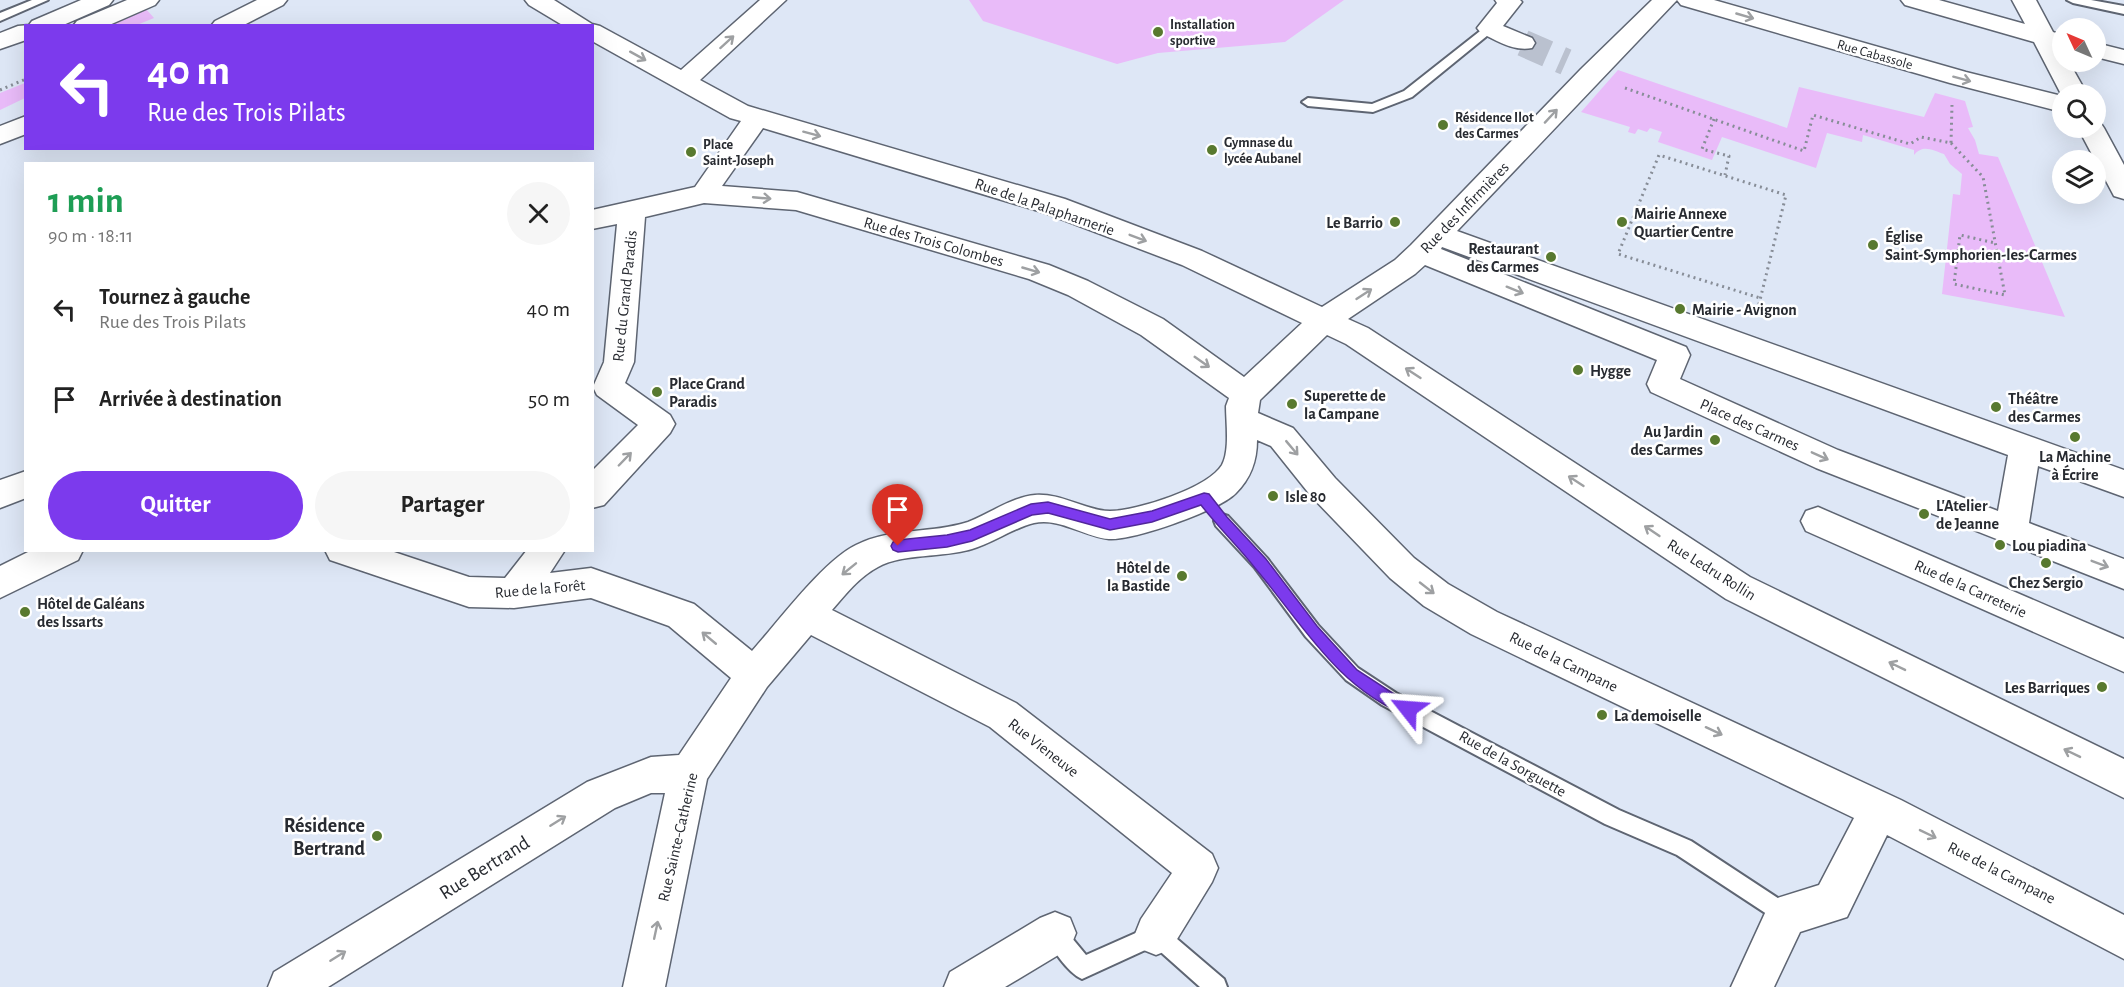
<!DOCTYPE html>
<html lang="fr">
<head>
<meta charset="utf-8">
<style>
	:root { --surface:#fff; --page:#f6f6f6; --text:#222; --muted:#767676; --accent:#7c3aed }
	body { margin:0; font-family:"Alegreya Sans",sans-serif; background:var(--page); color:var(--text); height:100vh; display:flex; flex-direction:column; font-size:22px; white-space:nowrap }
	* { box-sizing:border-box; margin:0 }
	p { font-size:20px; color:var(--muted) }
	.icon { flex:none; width:33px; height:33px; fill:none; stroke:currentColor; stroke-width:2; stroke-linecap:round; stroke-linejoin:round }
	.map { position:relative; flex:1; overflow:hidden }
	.drawer { position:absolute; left:24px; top:162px; width:570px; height:390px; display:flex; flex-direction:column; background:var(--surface); border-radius:0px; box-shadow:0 6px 24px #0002 }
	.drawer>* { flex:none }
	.hud { position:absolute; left:24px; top:24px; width:570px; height:126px; border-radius:0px; box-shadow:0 6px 24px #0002; background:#7c3aed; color:#fff; overflow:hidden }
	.needle { width:39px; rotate:314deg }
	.buttons { position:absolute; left:2052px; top:18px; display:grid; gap:12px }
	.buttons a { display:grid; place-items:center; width:54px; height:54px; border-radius:50%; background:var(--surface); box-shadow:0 6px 24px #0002; font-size:30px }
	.pin { position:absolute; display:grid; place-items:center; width:51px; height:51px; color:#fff; margin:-62px -26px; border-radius:50% 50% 50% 0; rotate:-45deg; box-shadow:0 0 6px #0007 }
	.pin .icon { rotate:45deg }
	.me { position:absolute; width:66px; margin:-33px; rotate:298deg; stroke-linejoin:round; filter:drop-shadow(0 0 4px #0008) }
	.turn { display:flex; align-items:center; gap:21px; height:126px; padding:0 24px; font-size:27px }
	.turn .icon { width:78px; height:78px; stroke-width:2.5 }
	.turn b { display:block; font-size:42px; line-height:51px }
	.round { display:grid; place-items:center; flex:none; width:63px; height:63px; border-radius:32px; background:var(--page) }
	.head { display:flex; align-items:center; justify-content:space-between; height:102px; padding:0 24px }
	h1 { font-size:36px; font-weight:600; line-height:45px; color:#1e9e55 }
	.action { display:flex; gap:12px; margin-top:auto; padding:12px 24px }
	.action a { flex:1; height:69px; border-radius:36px; background:var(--accent); color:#fff; font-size:24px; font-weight:600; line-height:69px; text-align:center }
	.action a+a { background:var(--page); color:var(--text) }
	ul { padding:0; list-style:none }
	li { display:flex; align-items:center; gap:18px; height:90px; padding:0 24px }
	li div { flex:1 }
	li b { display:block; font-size:22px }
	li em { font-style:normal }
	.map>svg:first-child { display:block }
	.green { fill:#e9bbf9 }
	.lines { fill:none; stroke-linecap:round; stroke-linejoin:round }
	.street-tunnel { stroke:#bac1cf; stroke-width:27; stroke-dasharray:27 14; stroke-linecap:butt }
	.lane-casing { stroke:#5e6572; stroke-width:4 }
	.street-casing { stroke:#5e6572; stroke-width:3 }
	.primary-casing { stroke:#5e6572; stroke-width:3 }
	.path { stroke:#878d97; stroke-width:3; stroke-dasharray:2 4; stroke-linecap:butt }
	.lane { fill:#fff; fill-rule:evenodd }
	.street { fill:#fff; fill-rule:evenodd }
	.primary { fill:#fff; fill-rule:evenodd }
	.oneway { stroke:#9ea0a2 }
	.route { fill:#7c3aed; stroke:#51269a; stroke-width:1.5 }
	.poi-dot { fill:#58792f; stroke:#fff; stroke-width:2 }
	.labels { text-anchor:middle; stroke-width:5; stroke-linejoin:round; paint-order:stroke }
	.far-poi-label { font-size:14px; font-weight:bold; fill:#282b31; stroke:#fff; text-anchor:start }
	.far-street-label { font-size:14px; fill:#282b31; stroke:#fff }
	.street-label { font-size:16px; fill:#282b31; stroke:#fff }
	.poi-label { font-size:16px; font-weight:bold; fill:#282b31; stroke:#fff; text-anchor:start }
	.near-poi-label { font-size:20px; font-weight:bold; fill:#282b31; stroke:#fff; text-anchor:end }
	.near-street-label { font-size:20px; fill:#282b31; stroke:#fff }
</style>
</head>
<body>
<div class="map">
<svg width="2124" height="987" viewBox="0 0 2124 987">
	<rect width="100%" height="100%" fill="#dee7f6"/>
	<path class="green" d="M969,0h375l-59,42 -127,11 -41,11 -134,-43z
		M146,9l8,9 -17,7 -36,1z
		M1618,70l169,58 12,-41 125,30 11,-24 30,8 8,26 -5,1 7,12 4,14 19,3 67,160 -123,-23 11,-100 7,1 2,-21 -12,-10 -6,-10c-12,-4 -21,-10 -30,1v-5l-51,-15 -1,7 -35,-9 -11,35 -94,-31 -10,23 -54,-18 4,-10 -12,-4 -3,4 -9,-3 -3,5 -7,-2 2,-5 -49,-15z
		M25,83v15l-25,12v-17z"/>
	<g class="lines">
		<path class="street-tunnel" d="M1523,43l43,19"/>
		<defs>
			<path id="lane" d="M32,0h16l-48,21v-8z
				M2067,0h24l33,6v8l-51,-11z
				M1489,24l4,1v6l-81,66 -39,15 -65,-6 -6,-4 6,-4 64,6 32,-13z
				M1222,514l6,2 39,42 51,67 40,43 38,25 223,117 72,31 102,67 3,7 -3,7 -7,3 -7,-3 -102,-67 -72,-31 -223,-119 -36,-25 -40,-43 -51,-69 -39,-42 -2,-5 2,-5z
				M1055,923l7,3 24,29 70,-31 7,3 61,52 3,8h-27l-46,-41 -72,33c-15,-7 -31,-31 -37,-46l3,-7z"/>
			<path id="street" d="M257,0h30l-4,5 -41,21h-31l4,-5z
				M525,0h29l38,24 8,2 81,44 79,-70h26l-86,80 48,26 317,93 137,52 120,56 73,-47 16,-15 170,-176 71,-69h25l-220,231 667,239v27l-86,-31 -9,57 95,36v30l-308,-121 -165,-76 -4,-8 10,-24 -232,-95 -10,9 -67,45 20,9 382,249 374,182v39l-398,-199 -380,-255 -19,-9 -67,65 -2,13 35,15 42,50 79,80 34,26 49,28 404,188 223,115v44l-237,-124 -40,82 -47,15 -26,55h-43l40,-87 48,-15 35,-67 -383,-184 -47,-28 -34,-28 -79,-82 -40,-50 -14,-6c0,21 -6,38 -21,53 -16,17 -103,48 -127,46 -24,-2 -50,-22 -75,-16 -21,5 -41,20 -62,26 -29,9 -69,4 -94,18 -19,10 -32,27 -46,43l184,93 196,151 6,14 -6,14 -41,67 -15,6 -15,-6 -6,-15 6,-15 31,-46 -182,-146 -179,-92 -44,52 -60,92 -42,208h-42l42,-194h-14l-36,15 -287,179h-60l6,-15 313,-190 64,-25 28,-2 52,-77 -62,-52 -78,-28 -77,10 -45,-1 -139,-47 -5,-10h63l81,27 36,1 22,-28h38l-15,23 41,-5 103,36 58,47c26,-29 71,-90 104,-106 36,-18 75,-11 112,-23 21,-8 44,-25 67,-27 27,-2 51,16 75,16 27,0 98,-23 112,-46 8,-15 4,-42 4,-59l3,-8 -88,-63 -73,-40 -39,-16 -233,-69 -92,-7 -59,14 -11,145 -9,21 45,32 5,9 -5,9 -66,72 -12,3v-37l46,-46 -41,-30 -4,-8 11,-25 13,-138 -25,5v-19l103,-23 46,-66 -11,-3 -138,-77v-15h-28l-35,-21zM763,128l282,85 137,52 120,58 -58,54 -81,-58 -75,-38 -39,-16 -252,-73 -75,-6zM1442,247l566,208 -10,56 -160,-61 -158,-71 10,-24 -4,-8 -245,-98z
				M1495,0h25l2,2 -19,24 29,12 3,5 -3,5c-18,4 -36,-8 -51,-15l-4,-5 20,-25z
				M1677,0h37l252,72 96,24v16l-112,-29 -269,-78z
				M1901,0h38l86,24 -13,-24h24l17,32 9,3v27h7l18,32 -25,2 -28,-54 -129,-37z
				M2096,43l28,7v14l-28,-7z
				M26,116v18l-26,10v-18z
				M2096,121l4,1 4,6 20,37v34l-10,-3 -36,-68h18z
				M26,471v27l-26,10v-28z
				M1818,507l306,132v33l-318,-141 -5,-10 5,-10z
				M32,550h51l-5,10 -78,38v-32z
				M1055,912l15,6 6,15 -6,15 -65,39h-61l6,-15 90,-54z"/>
			<path id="primary" d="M81,0h32l-4,5 -48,21h-35v14l-26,9v-16l18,-7 11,-1 3,-4z
				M127,0h32l-4,5 -48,21h-34l4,-5z"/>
		</defs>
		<use href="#lane" class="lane-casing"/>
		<use href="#street" class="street-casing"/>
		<use href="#primary" class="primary-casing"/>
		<path class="path" d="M1625,88l179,63 9,-36 97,29 11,-7 30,6 1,-38
			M0,90l26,-11
			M1714,119l-12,30 27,7 -4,19
			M1951,143l32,34 22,118 -51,-11 6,-49 35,8
			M1756,316l30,-121 -127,-40 -41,99 142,44"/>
		<use href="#lane" class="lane"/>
		<use href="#street" class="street"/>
		<use href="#primary" class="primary"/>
	</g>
	<defs><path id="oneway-shaft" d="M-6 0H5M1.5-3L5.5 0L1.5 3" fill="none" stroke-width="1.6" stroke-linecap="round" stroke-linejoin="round" transform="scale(1.5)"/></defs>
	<g class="oneway">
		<use href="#oneway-shaft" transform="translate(1745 16) rotate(16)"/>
		<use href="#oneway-shaft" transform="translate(727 42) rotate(-42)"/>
		<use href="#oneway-shaft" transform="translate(638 56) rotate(29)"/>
		<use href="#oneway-shaft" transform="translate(1962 79) rotate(15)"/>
		<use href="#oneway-shaft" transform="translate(1551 116) rotate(-47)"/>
		<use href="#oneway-shaft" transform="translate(812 134) rotate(15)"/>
		<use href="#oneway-shaft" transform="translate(762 198) rotate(5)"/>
		<use href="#oneway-shaft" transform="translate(1138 238) rotate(21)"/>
		<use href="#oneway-shaft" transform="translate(1031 270) rotate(16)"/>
		<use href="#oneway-shaft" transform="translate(1515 290) rotate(22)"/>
		<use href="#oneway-shaft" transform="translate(1364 294) rotate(-33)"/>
		<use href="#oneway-shaft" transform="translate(1202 362) rotate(35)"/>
		<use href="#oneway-shaft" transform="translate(1413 373) rotate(-147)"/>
		<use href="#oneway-shaft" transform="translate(1292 448) rotate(50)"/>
		<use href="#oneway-shaft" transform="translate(1820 456) rotate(24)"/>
		<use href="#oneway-shaft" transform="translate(625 459) rotate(-46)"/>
		<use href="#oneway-shaft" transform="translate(1576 481) rotate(-147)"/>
		<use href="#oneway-shaft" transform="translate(1652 531) rotate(-146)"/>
		<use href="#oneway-shaft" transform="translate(2100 564) rotate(21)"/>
		<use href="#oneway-shaft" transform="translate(849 569) rotate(141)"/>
		<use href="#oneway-shaft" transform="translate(1427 588) rotate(38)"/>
		<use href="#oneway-shaft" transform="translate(709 638) rotate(-140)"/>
		<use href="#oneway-shaft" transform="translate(1897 666) rotate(-154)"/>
		<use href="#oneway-shaft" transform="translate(1714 731) rotate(25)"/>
		<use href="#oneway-shaft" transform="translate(2072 753) rotate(-154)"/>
		<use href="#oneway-shaft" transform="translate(558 821) rotate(-32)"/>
		<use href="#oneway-shaft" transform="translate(1928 834) rotate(26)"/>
		<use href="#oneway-shaft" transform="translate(656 930) rotate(-78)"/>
		<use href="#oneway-shaft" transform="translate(338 956) rotate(-32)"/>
	</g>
	<path class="route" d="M1204,493l5,1 18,23 39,42 51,67 40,44 37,24 20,10 2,5 -2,5 -6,2c-71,-28 -106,-93 -153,-148 -17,-22 -37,-41 -54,-63l-49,17 -42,8 -62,-17 -16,2 -60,26 -25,6 -49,5 -5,-2 -2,-4 2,-4 5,-2 49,-5 23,-5 61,-26 17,-2 62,17 42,-8z"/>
	<g class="poi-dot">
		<circle cx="1158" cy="32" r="6"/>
		<circle cx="1443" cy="125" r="6"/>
		<circle cx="1212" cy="150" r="6"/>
		<circle cx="691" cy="152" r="6"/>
		<circle cx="1395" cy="222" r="6"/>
		<circle cx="1622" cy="222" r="6"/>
		<circle cx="1873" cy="245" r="6"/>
		<circle cx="1551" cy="257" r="6"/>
		<circle cx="1680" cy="309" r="6"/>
		<circle cx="1578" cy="370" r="6"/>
		<circle cx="657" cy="392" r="6"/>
		<circle cx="1292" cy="404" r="6"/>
		<circle cx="1996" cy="407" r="6"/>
		<circle cx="2075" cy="437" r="6"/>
		<circle cx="1715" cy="440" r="6"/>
		<circle cx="1273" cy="496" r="6"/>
		<circle cx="1924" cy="514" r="6"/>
		<circle cx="2000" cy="545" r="6"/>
		<circle cx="2046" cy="563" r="6"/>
		<circle cx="1182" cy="576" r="6"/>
		<circle cx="25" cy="612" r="6"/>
		<circle cx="2102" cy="687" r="6"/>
		<circle cx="1602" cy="715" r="6"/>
		<circle cx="377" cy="836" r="6"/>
	</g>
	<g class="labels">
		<g class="far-poi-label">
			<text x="1170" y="29">Installation<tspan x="1170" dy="16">sportive</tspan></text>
			<text x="1455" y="122">Résidence Ilot<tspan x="1455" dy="16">des Carmes</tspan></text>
			<text x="1224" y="147">Gymnase du<tspan x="1224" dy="16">lycée Aubanel</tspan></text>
			<text x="703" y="149">Place<tspan x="703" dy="16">Saint-Joseph</tspan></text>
		</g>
		<g class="far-street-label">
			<text transform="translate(1875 54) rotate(16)" y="5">Rue Cabassole</text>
		</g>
		<g class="street-label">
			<text transform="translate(1045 206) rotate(19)" y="6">Rue de la Palapharnerie</text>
			<text transform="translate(1464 207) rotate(-46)" y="6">Rue des Infirmières</text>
			<text transform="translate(934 241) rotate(16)" y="6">Rue des Trois Colombes</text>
			<text transform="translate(624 296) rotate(-84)" y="6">Rue du Grand Paradis</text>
			<text transform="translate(1750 424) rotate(24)" y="6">Place des Carmes</text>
			<text transform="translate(1712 569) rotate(32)" y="6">Rue Ledru Rollin</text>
			<text transform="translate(540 588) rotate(-5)" y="6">Rue de la Forêt</text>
			<text transform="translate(1971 588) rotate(24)" y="6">Rue de la Carreterie</text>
			<text transform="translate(1564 661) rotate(26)" y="6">Rue de la Campane</text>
			<text transform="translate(1044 747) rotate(38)" y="6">Rue Vieneuve</text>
			<text transform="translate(1513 763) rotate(29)" y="6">Rue de la Sorguette</text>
			<text transform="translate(677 837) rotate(-77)" y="6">Rue Sainte-Catherine</text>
			<text transform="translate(2002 872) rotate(27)" y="6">Rue de la Campane</text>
		</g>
		<g class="poi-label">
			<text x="1634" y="219">Mairie Annexe<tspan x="1634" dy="18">Quartier Centre</tspan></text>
			<text x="1383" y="228" text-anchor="end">Le Barrio</text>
			<text x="1885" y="242">Église<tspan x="1885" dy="18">Saint-Symphorien-les-Carmes</tspan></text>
			<text x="1539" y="254" text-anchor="end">Restaurant<tspan x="1539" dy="18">des Carmes</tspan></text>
			<text x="1692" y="315">Mairie - Avignon</text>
			<text x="1590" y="376">Hygge</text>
			<text x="669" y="389">Place Grand<tspan x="669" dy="18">Paradis</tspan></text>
			<text x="1304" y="401">Superette de<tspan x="1304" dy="18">la Campane</tspan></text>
			<text x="2008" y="404">Théâtre<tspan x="2008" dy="18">des Carmes</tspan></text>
			<text x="1703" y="437" text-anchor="end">Au Jardin<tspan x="1703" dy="18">des Carmes</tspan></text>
			<text x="2075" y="462" text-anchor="middle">La Machine<tspan x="2075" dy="18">à Écrire</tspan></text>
			<text x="1285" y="502">Isle 80</text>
			<text x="1936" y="511">L'Atelier<tspan x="1936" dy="18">de Jeanne</tspan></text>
			<text x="2012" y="551">Lou piadina</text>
			<text x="1170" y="573" text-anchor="end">Hôtel de<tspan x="1170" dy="18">la Bastide</tspan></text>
			<text x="2046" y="588" text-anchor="middle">Chez Sergio</text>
			<text x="37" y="609">Hôtel de Galéans<tspan x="37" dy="18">des Issarts</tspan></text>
			<text x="2090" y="693" text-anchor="end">Les Barriques</text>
			<text x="1614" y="721">La demoiselle</text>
		</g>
		<g class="near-poi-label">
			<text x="365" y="832">Résidence<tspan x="365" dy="23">Bertrand</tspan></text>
		</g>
		<g class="near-street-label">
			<text transform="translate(484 867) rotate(-32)" y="7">Rue Bertrand</text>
		</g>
	</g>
</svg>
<div class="buttons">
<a><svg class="needle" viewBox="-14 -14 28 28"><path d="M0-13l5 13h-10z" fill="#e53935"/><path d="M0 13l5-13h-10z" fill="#767676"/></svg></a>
<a><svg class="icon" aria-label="search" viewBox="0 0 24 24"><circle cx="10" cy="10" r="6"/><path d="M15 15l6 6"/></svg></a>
<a><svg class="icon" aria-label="layers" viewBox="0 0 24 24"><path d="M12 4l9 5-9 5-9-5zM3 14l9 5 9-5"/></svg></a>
</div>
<div class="pin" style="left:898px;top:546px;background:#d93025"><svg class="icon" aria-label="arrive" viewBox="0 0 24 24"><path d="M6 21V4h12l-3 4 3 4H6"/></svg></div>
<svg class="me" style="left:1408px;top:709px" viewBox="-20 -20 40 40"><path d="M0-17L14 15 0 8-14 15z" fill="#7c3aed" stroke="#fff" stroke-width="4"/></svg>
<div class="hud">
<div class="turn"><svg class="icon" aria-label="left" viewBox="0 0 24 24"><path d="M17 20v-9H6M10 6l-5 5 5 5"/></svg><div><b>40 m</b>Rue des Trois Pilats</div></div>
</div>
<section class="drawer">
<div class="head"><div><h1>1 min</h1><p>90 m · 18:11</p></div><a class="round"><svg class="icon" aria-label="close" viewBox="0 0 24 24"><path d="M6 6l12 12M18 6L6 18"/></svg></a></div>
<ul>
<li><svg class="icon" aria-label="left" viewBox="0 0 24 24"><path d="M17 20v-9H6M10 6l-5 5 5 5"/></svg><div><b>Tournez à gauche</b><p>Rue des Trois Pilats</p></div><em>40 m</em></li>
<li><svg class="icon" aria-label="arrive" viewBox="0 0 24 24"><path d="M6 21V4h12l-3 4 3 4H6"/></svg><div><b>Arrivée à destination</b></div><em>50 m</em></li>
</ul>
<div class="action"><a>Quitter</a><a>Partager</a></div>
</section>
</div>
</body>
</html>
